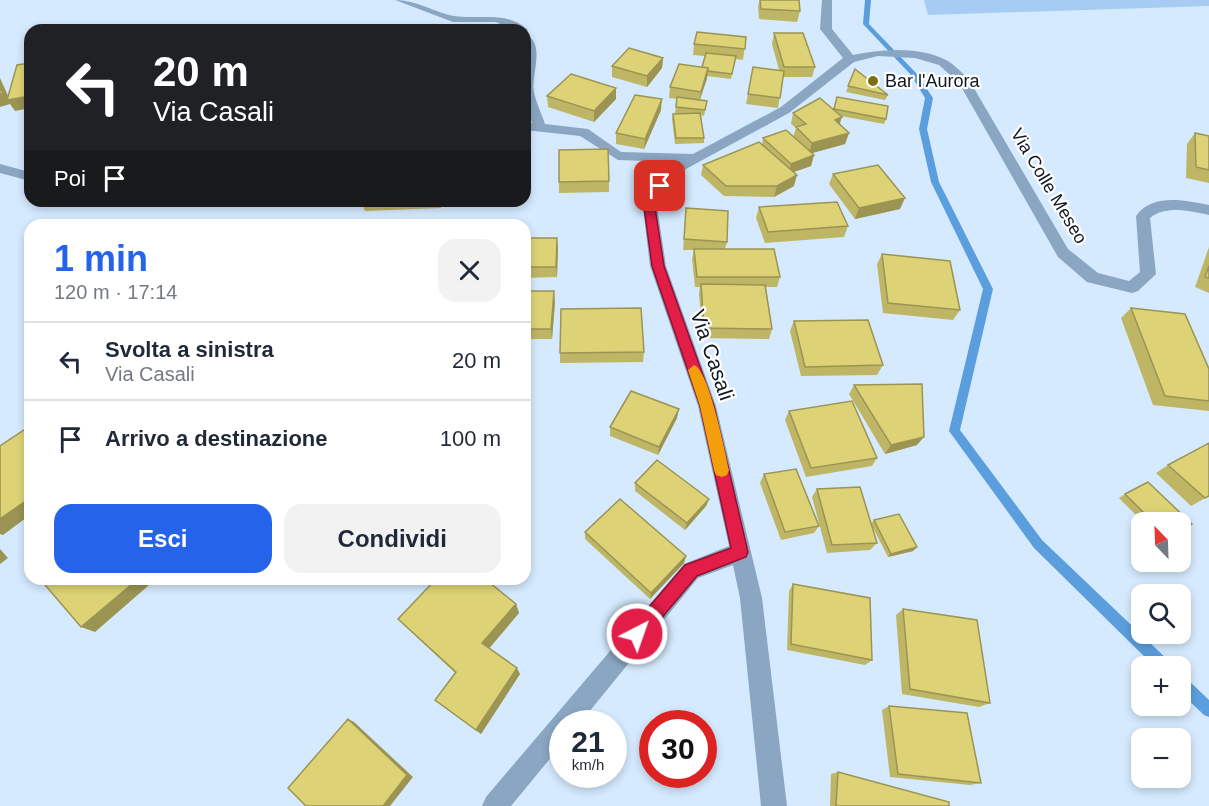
<!DOCTYPE html>
<html lang="it">
<head>
<meta charset="utf-8">
<style>
	:root { --surface:#fff; --page:#f2f2f3; --text:#1f2937; --muted:#747a83; --line:#e0e1e3; --accent:#2563eb }
	body { margin:0; font-family:Arial,sans-serif; background:var(--page); color:var(--text); height:100vh; display:flex; flex-direction:column; font-size:22px; white-space:nowrap }
	* { box-sizing:border-box; margin:0 }
	p { font-size:20px; color:var(--muted) }
	.icon { flex:none; width:33px; height:33px; fill:none; stroke:currentColor; stroke-width:2; stroke-linecap:round; stroke-linejoin:round }
	.map { position:relative; flex:1; overflow:hidden }
	.side { position:absolute; left:24px; top:219px; width:507px; height:366px; display:flex; flex-direction:column; background:var(--surface); border-radius:18px; box-shadow:0 3px 9px #0003 }
	.side>* { flex:none }
	.banner { position:absolute; left:24px; top:24px; width:507px; height:183px; border-radius:18px; box-shadow:0 3px 9px #0003; background:#202124; color:#fff; overflow:hidden }
	.needle { width:39px; rotate:337deg }
	.buttons { position:absolute; left:1131px; top:512px; display:grid; gap:12px }
	.buttons a { display:grid; place-items:center; width:60px; height:60px; border-radius:12px; background:var(--surface); box-shadow:0 3px 9px #0003; font-size:30px }
	.speed { position:absolute; left:549px; top:710px; display:flex; gap:12px; font-size:30px; font-weight:700; text-align:center }
	.speed>* { display:grid; place-content:center; width:78px; height:78px; border-radius:50%; background:var(--surface); box-shadow:0 3px 9px #0003; line-height:1 }
	.speed small { font-size:15px; font-weight:400 }
	.speed .limit { border:9px solid #d22; background:#fff; color:#111 }
	.pin { position:absolute; display:grid; place-items:center; width:51px; height:51px; color:#fff; margin:-26px; border-radius:12px; box-shadow:0 3px 9px #0006 }
	.me { position:absolute; width:66px; margin:-33px; rotate:41deg; stroke-linejoin:round; filter:drop-shadow(0 0 4px #0008) }
	.turn { display:flex; align-items:center; gap:21px; height:126px; padding:0 30px; font-size:27px }
	.turn .icon { width:78px; height:78px; stroke-width:2.5 }
	.turn b { display:block; font-size:42px; line-height:51px }
	.then { display:flex; align-items:center; height:57px; padding:0 30px; background:#0003; gap:12px; font-size:22px }
	.round { display:grid; place-items:center; flex:none; width:63px; height:63px; border-radius:18px; background:var(--page) }
	.overview { display:flex; align-items:center; justify-content:space-between; height:102px; padding:0 30px }
	h1 { font-size:36px; font-weight:600; line-height:45px; color:var(--accent) }
	.cta { display:flex; gap:12px; margin-top:auto; padding:12px 30px }
	.cta a { flex:1; height:69px; border-radius:18px; background:var(--accent); color:#fff; font-size:24px; font-weight:600; line-height:69px; text-align:center }
	.cta a+a { background:var(--page); color:var(--text) }
	ul { padding:0; list-style:none }
	li { display:flex; align-items:center; gap:18px; height:78px; padding:0 30px; border-top:2px solid var(--line) }
	li div { flex:1 }
	li b { display:block; font-size:22px }
	li em { font-style:normal }
	.map>svg:first-child { display:block }
	.green { fill:#a6ccf3 }
	.lines { fill:none; stroke-linecap:round; stroke-linejoin:round }
	.stream { fill:#5b9edd; fill-rule:evenodd }
	.minor { fill:#8aa6c2; fill-rule:evenodd }
	.wall { fill:#beb565 }
	.shaded-wall { fill:#9b9453 }
	.building { fill:#ddd376; stroke:#9b9453; stroke-width:1.5 }
	.route { fill:#e11d48; stroke:#92132f; stroke-width:1.5 }
	.slow { fill:#f59e0b }
	.poi-dot { fill:#7a7111; stroke:#fff; stroke-width:2 }
	.labels { text-anchor:middle; stroke-width:4.5; stroke-linejoin:round; paint-order:stroke }
	.far-poi-label { font-size:18px; fill:#0f1821; stroke:#fff; text-anchor:start }
	.far-street-label { font-size:18px; fill:#0f1821; stroke:#fff }
	.street-label { font-size:21px; fill:#0f1821; stroke:#fff }
</style>
</head>
<body>
<div class="map">
<svg width="1209" height="806" viewBox="0 0 1209 806">
	<rect width="100%" height="100%" fill="#d5eafe"/>
	<path class="green" d="M924,0h285v6l-281,9z"/>
	<g class="lines">
		<path class="stream" d="M865,0h6l-2,24 47,49 17,25 -6,31 12,53 54,107 -33,141 82,110 127,121 2,5h-17l-120,-118 -85,-117 34,-142 -52,-107 -12,-53 6,-31 -14,-23 -48,-51z
			M1180,675l5,2 24,23v17l-5,-2 -24,-23z"/>
		<path class="minor" d="M395,0c22,0 38,12 59,16 26,4 52,-6 74,14l-3,3v-3h-12l-17,-8h-43z
			M822,0h10v29l21,26c29,-6 65,-9 93,5 8,4 16,13 22,18l100,171 30,24 31,8 11,-9 -4,-56c16,-23 49,-16 73,-11v10c-19,-4 -43,-10 -59,3l6,56 -18,17 -6,2 -45,-11 -29,-25 -99,-174 -20,-18 -24,-7 -37,-2 -24,6 -65,51 -114,62 -19,25 10,66 50,140 46,192 25,208h-26l-21,-208 -7,-33 -35,13 -118,145h-18v21l-51,62h-29l4,-9 198,-233 45,-18 -31,-140 -48,-140 -8,-66 23,-31 13,-7 -60,-2 -38,-24 -55,-6v-8l7,1 -7,-20v-68c22,7 5,42 9,57 2,11 8,22 11,32l43,5 33,23 72,2 88,-47 62,-49 -23,-29z
			M0,164l30,8v9l-30,-8z"/>
	</g>
	<path class="wall" d="M760,0h39l1,11 -3,11 -38,-3 -1,-13z
		M774,33l41,34 -3,10h-29l-5,31 -32,-4 2,-10 31,-24 -7,-26z
		M746,37l-3,23 -8,-1 -4,20 -24,-3 -7,24 7,1 -3,15 -3,-1 3,23v5l-29,1 -3,-25 1,-5h10l-8,-1 2,-14 -8,-1 1,-11 32,-20 3,-11 -12,-1 1,-11z
		M663,58l-1,10 -15,19 -35,-10v-11z
		M855,69l33,26 -3,5 -39,-8z
		M547,96l69,3 -22,23 -46,-15z
		M837,97l49,22 -2,5 -43,-8 -1,8 9,9 -4,11 -34,9 3,2 -3,11 -17,6v14l-20,11 -50,-1 -23,-21 2,-10 59,-20 1,-7 30,-1 3,-9 -5,-4 2,-11 40,-3z
		M661,110l-17,39 -28,-5v-11z
		M1195,133l14,3v47l-23,-5 1,-34z
		M833,174l67,35 -45,10 -26,-35z
		M609,181v11l-50,1v-11z
		M259,201h27l-2,3z
		M361,201h81l-1,7 -76,3z
		M759,207l89,19 -4,11 -79,6 -9,-25z
		M686,208l41,34 -2,7 55,28 -3,10h-11l6,42 -3,10 -66,-1 -4,-44 1,-7h-5l-3,-28 2,-9h-11z
		M525,238l33,10 -1,29 -32,1z
		M1209,247v46l-14,-6z
		M882,254l78,56 -7,10 -70,-7 -6,-49z
		M525,291l30,11 -3,37h-27z
		M1131,308l78,61v42l-56,-6 -32,-87z
		M794,321l89,44 -6,10 -76,1 -11,-45z
		M644,352l-1,10 -83,1v-10z
		M854,385l63,60 -32,9 -36,-60z
		M789,411l88,47 -5,8 -66,11 -21,-57z
		M677,418l-19,37 -48,-19v-9z
		M1168,465l41,31 -18,10 -35,-33z
		M764,474l55,52 -5,7 -33,7 -21,-57z
		M635,483l74,16 -3,7 -21,24 -50,-39z
		M817,489l60,54 -7,7 -43,3 -15,-56z
		M1125,494l55,28h-37l-24,-24z
		M874,520l43,27 -4,4 -25,6 -17,-33z
		M585,532l101,24 -2,7 -34,36 -65,-60z
		M793,584l79,76 -7,5 -78,-15 2,-59z
		M516,604l3,9 -30,35 31,26 -39,60 -46,-34 20,-27 -49,-46 -8,-8z
		M903,609l87,94 -11,4 -77,-13 -6,-79z
		M889,706l92,77 -11,2 -80,-8 -8,-67z
		M838,772l111,34h-119l1,-32z"/>
	<path class="shaded-wall" d="M663,58l-1,10 -15,19v-11z
		M708,68l-1,11 -8,23 2,-10z
		M0,78l10,22 20,-4v12l-15,3 -5,-7 -10,3z
		M616,88v11l-22,23v-11z
		M662,99l-1,11 -17,39 1,-10z
		M842,117l-4,11 -3,-8z
		M849,133l-4,11 -36,10 3,-11z
		M528,149l1,11 -2,26 -2,-11z
		M814,155l-3,11 -23,8 3,-10z
		M797,175l-3,11 -20,11 3,-11z
		M905,198l-5,11 -45,10 4,-11z
		M557,238l1,10 -1,29 -1,-10z
		M554,291l1,11 -3,37 -1,-10z
		M679,409l-2,9 -19,37 1,-8z
		M924,437l-7,8 -32,9 6,-9z
		M30,498v17l-27,20 -3,-1v-15z
		M709,499l-3,7 -21,24 2,-7z
		M917,547l-4,4 -25,6 3,-3z
		M0,549l8,9 -8,6z
		M686,556l-2,7 -34,36 1,-6z
		M138,579h18l-61,53 -14,-5z
		M516,604l3,9 -32,38 -5,-8z
		M517,668l3,6 -39,60 -5,-4z
		M348,719l6,3 59,55 -23,29h-7z"/>
	<path class="building" d="M760,0h39l1,11 -39,-2z
		M697,32l49,5 -1,12 -51,-5z
		M774,33h29l12,34h-31z
		M629,48l34,10 -16,18 -35,-10z
		M706,53l30,3 -4,18 -24,-3v-3l-6,-1z
		M30,63v33l-23,4 10,-35z
		M679,64l29,4 -7,24 -31,-5z
		M753,67l31,4 -4,27 -32,-4z
		M855,69l33,26 -40,-9z
		M571,74l45,14 -22,23 -47,-15z
		M0,86l3,7 -3,1z
		M635,95l27,4 -17,40 -29,-6z
		M677,97l30,4 -2,9 -29,-3z
		M837,97l51,9 -2,13 -52,-10z
		M820,98l22,19 -7,3 14,13 -37,10 -16,-16 10,-3 -13,-11z
		M700,113l4,25h-28l-3,-24z
		M786,130l28,25 -23,9 -28,-26z
		M1195,133l14,3v34l-13,-3z
		M759,142l38,33 -20,11h-51l-23,-21z
		M525,149h3l-3,26z
		M608,149l1,32 -50,1v-32z
		M878,165l27,33 -46,10 -26,-34z
		M837,202l11,24 -80,6 -9,-25z
		M686,208l42,3 -1,31 -43,-3z
		M525,238h32l-1,29h-31z
		M694,249h80l6,28h-83z
		M882,254l68,7 10,49 -72,-7z
		M1209,266v12l-4,-1z
		M701,284l64,1 7,44 -68,-1z
		M525,291h29l-3,38h-26z
		M641,308l3,44 -84,1 1,-44z
		M1131,308l54,6 24,55v32l-44,-5z
		M868,320l15,45 -78,2 -11,-46z
		M922,384l2,53 -33,8 -37,-60z
		M631,391l48,18 -20,38 -49,-20z
		M852,401l25,57 -66,10 -22,-57z
		M24,430l6,5v63l-30,21v-73z
		M1209,443v53l-4,2 -37,-33z
		M657,460l52,39 -22,24 -52,-40z
		M796,469l23,57 -34,6 -21,-58z
		M1148,482l44,42 -12,7v-9h-27l-28,-28z
		M860,487l17,56 -45,2 -15,-56z
		M620,499l66,57 -35,37 -66,-61z
		M899,514l18,33 -26,7 -17,-34z
		M40,579h98l-57,48z
		M436,579h49l31,25 -34,39 35,25 -41,62 -41,-30 21,-28 -58,-53z
		M793,584l77,14 2,62 -81,-16z
		M903,609l74,11 13,83 -80,-14z
		M889,706l78,7 14,70 -83,-9z
		M348,719l59,56 -24,31h-77l-18,-18z
		M838,772l111,30v4h-113z"/>
	<path class="route" d="M660,183l5,3 -11,15 10,65 50,140 34,146 -2,5 -49,19 -54,64 -6,2 -6,-2 -2,-6 2,-6 54,-63 46,-17 -31,-142 -48,-140 -9,-66 13,-16z"/>
	<path class="slow" d="M694,365c15,5 31,87 35,105l-2,5 -5,2 -6,-2 -2,-5 -14,-64 -12,-36z"/>
	<circle class="poi-dot" cx="873" cy="81" r="6"/>
	<g class="labels">
		<g class="far-poi-label">
			<text x="885" y="87">Bar l'Aurora</text>
		</g>
		<g class="far-street-label">
			<text transform="translate(1049 186) rotate(59)" y="6">Via Colle Meseo</text>
		</g>
		<g class="street-label">
			<text transform="translate(712 355) rotate(71)" y="7">Via Casali</text>
		</g>
	</g>
</svg>
<div class="buttons">
<a><svg class="needle" viewBox="-14 -14 28 28"><path d="M0-13l5 13h-10z" fill="#e53935"/><path d="M0 13l5-13h-10z" fill="#747a83"/></svg></a>
<a><svg class="icon" aria-label="search" viewBox="0 0 24 24"><circle cx="10" cy="10" r="6"/><path d="M15 15l6 6"/></svg></a>
<a>+</a>
<a>−</a>
</div>
<div class="speed"><div>21<small>km/h</small></div><div class="limit">30</div></div>
<div class="pin" style="left:660px;top:186px;background:#d93025"><svg class="icon" aria-label="arrive" viewBox="0 0 24 24"><path d="M6 21V4h12l-3 4 3 4H6"/></svg></div>
<svg class="me" style="left:637px;top:634px" viewBox="-20 -20 40 40"><circle r="17" fill="#e11d48" stroke="#fff" stroke-width="3"/><path d="M0-11L8 9 0 5-8 9z" fill="#fff"/></svg>
<div class="banner">
<div class="turn"><svg class="icon" aria-label="left" viewBox="0 0 24 24"><path d="M17 20v-9H6M10 6l-5 5 5 5"/></svg><div><b>20 m</b>Via Casali</div></div>
<div class="then">Poi<svg class="icon" aria-label="arrive" viewBox="0 0 24 24"><path d="M6 21V4h12l-3 4 3 4H6"/></svg></div>
</div>
<section class="side">
<div class="overview"><div><h1>1 min</h1><p>120 m · 17:14</p></div><a class="round"><svg class="icon" aria-label="close" viewBox="0 0 24 24"><path d="M6 6l12 12M18 6L6 18"/></svg></a></div>
<ul>
<li><svg class="icon" aria-label="left" viewBox="0 0 24 24"><path d="M17 20v-9H6M10 6l-5 5 5 5"/></svg><div><b>Svolta a sinistra</b><p>Via Casali</p></div><em>20 m</em></li>
<li><svg class="icon" aria-label="arrive" viewBox="0 0 24 24"><path d="M6 21V4h12l-3 4 3 4H6"/></svg><div><b>Arrivo a destinazione</b></div><em>100 m</em></li>
</ul>
<div class="cta"><a>Esci</a><a>Condividi</a></div>
</section>
</div>
</body>
</html>
